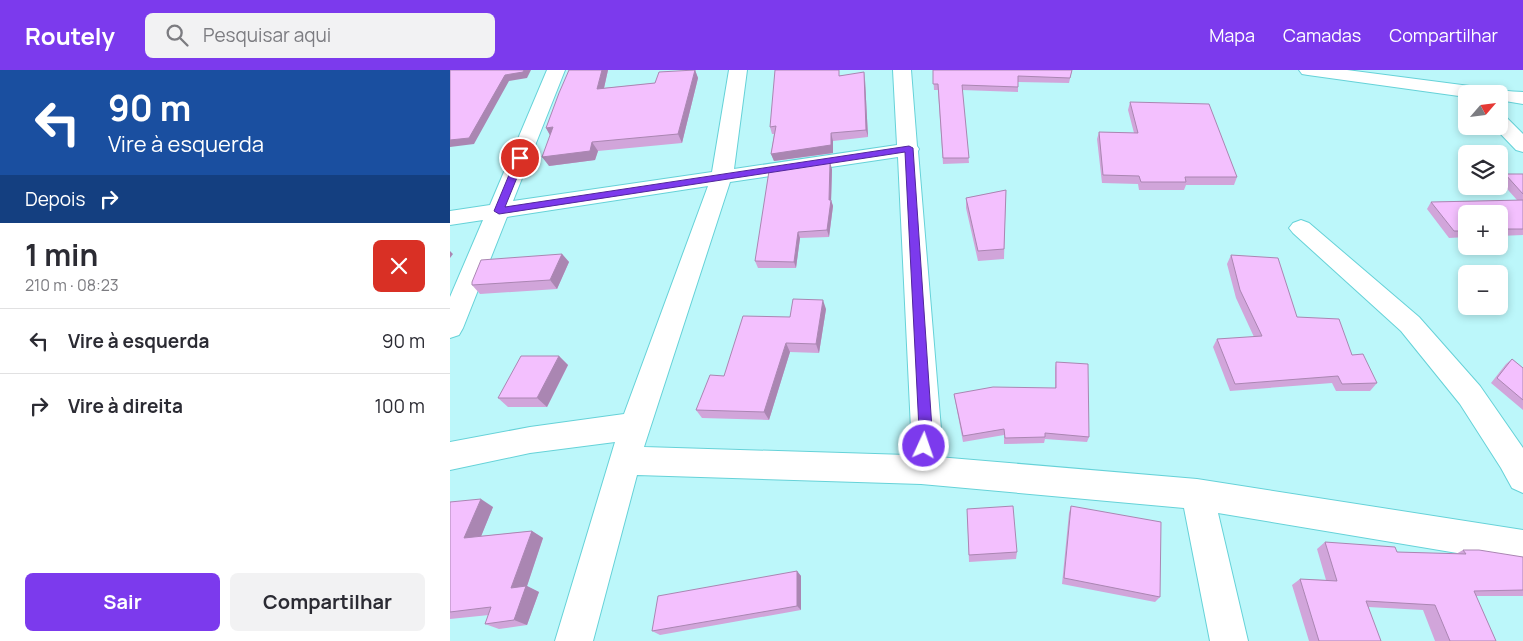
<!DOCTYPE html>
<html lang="pt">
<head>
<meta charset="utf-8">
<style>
	:root { --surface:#fff; --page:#f2f2f3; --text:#2b2b33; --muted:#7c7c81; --line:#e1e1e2; --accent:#7c3aed }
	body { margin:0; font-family:Manrope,sans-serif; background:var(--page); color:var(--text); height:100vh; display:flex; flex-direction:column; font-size:19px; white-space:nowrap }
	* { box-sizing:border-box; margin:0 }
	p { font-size:16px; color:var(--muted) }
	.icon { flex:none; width:28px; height:28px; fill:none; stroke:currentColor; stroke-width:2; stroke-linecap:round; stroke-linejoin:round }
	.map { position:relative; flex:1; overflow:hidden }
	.side { display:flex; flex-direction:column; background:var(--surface); width:450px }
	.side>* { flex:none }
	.hud { background:#1a4fa0; color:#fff; overflow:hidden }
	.needle { width:32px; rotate:62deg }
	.tools { position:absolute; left:1008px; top:15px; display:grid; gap:10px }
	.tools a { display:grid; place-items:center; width:50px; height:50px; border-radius:8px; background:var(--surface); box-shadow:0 2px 8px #0003; font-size:25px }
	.pin { position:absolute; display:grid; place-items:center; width:42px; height:42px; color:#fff; margin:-21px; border:2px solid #fff; border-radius:50%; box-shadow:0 1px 5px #0007 }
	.me { position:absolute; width:55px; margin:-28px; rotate:3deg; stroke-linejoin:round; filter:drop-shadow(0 0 4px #0008) }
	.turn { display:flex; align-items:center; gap:18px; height:105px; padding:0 25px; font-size:22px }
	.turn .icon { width:65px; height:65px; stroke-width:2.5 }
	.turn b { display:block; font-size:35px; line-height:42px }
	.then { display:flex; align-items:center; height:48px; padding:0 25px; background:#0003; gap:10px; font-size:19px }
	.round { display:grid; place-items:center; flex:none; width:52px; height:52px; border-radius:8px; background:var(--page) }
	.head { display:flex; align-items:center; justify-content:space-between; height:85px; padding:0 25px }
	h1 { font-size:30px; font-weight:700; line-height:38px }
	.action { display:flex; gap:10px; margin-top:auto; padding:10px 25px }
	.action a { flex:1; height:58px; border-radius:8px; background:var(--accent); color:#fff; font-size:20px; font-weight:700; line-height:58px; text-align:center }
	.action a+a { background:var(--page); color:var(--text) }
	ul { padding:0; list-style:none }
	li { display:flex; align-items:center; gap:15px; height:65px; padding:0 25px; border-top:1px solid var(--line) }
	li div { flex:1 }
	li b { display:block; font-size:19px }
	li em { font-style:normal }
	header { display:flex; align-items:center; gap:30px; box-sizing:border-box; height:70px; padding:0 25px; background:var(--accent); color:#fff }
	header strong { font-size:24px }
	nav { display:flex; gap:28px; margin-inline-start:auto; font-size:18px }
	.search { width:350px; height:45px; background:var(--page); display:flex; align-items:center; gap:12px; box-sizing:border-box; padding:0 18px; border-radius:8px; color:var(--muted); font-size:19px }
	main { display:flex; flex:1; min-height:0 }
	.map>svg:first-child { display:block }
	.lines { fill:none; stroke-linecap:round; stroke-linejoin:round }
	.minor-casing { stroke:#66d2d8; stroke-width:2 }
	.minor { fill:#fff; fill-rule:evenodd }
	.wall { fill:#d1a5da }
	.shaded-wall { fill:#aa86b2 }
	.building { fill:#f3c0fe; stroke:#aa86b2 }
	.route { fill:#7c3aed; stroke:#51269a }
</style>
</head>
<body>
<header>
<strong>Routely</strong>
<div class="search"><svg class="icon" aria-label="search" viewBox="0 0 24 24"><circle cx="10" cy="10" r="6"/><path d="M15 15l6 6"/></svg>Pesquisar aqui</div>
<nav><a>Mapa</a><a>Camadas</a><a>Compartilhar</a></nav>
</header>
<main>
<section class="side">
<div class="hud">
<div class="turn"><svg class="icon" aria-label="left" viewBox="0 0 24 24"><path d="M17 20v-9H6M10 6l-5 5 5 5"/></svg><div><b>90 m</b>Vire à esquerda</div></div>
<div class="then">Depois<svg class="icon" aria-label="right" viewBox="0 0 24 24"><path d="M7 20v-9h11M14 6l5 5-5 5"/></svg></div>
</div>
<div class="head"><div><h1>1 min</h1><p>210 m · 08:23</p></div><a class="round" style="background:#d93025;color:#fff"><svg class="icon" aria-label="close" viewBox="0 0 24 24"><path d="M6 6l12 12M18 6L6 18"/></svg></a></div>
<ul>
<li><svg class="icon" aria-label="left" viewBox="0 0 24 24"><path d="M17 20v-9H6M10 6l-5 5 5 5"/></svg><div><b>Vire à esquerda</b></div><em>90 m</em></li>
<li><svg class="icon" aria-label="right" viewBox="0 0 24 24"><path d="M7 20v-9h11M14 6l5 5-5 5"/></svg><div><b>Vire à direita</b></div><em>100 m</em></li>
</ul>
<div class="action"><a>Sair</a><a>Compartilhar</a></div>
</section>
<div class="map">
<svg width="1073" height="571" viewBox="0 0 1073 571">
	<rect width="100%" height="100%" fill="#bcf7fa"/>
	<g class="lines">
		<defs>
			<path id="minor" d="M97,0h18l-52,131 199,-29 17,-102h18l-13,99 163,-24 -4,-75h18l6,76 2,3 -1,2 23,278 -3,28 259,22 326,51v34l-305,-51 30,128h-38l-26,-133 -263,-24 -284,-9 -44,166h-38l60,-199 -85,11 -80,17v-28l80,-15 94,-13 84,-228 -201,31 -44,111 -4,7 -9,3v-41l33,-77 -33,5v-14l40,-6zM448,87l13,272 -4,26 -263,-8 86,-265z
				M849,0h48l138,18c11,3 25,3 38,4v12l-24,-4v-6h-33v3l-158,-22 -6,-1z
				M1049,45l7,2 17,17v18l-7,-2 -23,-24h6z
				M851,150l8,3 110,94 61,69 43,62v45l-11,-5 -11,-20 -41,-64 -59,-73 -108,-98 -4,-5 4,-5z"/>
		</defs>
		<use href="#minor" class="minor-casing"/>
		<use href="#minor" class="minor"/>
	</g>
	<path class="wall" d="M119,0h39l-4,18 51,-5 40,-13 3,8 -16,65 -84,8 -3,9 -46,6 1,-31 -4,-7z
		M483,0h139l-3,13 -51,-1v10l-56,-2 7,73 -26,1 -5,-74h-4z
		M391,5l24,5 3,57 -35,4v12l-59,8 -3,-7 3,-20h-2l-2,-7z
		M680,32l107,75 -3,8h-48l-2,5h-45l-1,-6 -36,-1 -5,-44 2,-7 35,1 -6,-23z
		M382,99l-1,31 2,6 -4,31 -29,1 -4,30h-38l-3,-7z
		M1055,104h18v61l-24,1v-22h-33v23l-17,1 -22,-29 4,-7 86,-2 -17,-19z
		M556,120l-2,69 -26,2 -12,-53v-10z
		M112,184l7,8 -12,27 -77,5 -8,-9z
		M781,185l66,62 55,38 25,28 -7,8h-34l-4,-8 -102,8 -17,-44 4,-8 37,-2 -18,-39 -9,-34z
		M376,239l-7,44 -29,-1 -21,68 -67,-2 -6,-8 28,-34 66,-59z
		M109,286l9,9 -21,42h-39l-10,-9z
		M1062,289l11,9v42l-32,-27 15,-19z
		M606,292l33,75 -2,5 -42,-3 -1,4 -40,1v-9l-41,7 -8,-42 -1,-6 101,-6v-20z
		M0,432l43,5 -12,29 51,-5 11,7 -16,48 12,6 -12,33 -28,4 -14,-5 4,-9 -39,4z
		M621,436l89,91 -5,5 -93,-18 7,-71z
		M517,439l50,43 -1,7 -47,3z
		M875,472l72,10 59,2 7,-4 60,7v39h-47l20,45h-61l-12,-31 -55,-3 13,34h-72l-17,-56 8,-6 26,1 -9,-31z
		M347,501l4,5v34l-141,25 -8,-4z"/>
	<path class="shaded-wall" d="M74,0h7l-4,8 -18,3 -35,63 -24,3v-7l55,-65z
		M152,0h6l-6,27 -5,-8z
		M245,0l3,8 -16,65 -4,-9z
		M414,2l1,8 3,57 -2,-7z
		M103,57l-2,10 -5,-9z
		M381,63l2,8v12l-59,8 -3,-7z
		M142,72l6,9 -3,9 -46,6 -7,-9z
		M380,92l2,7 -1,34v-3l2,6 -4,31 -2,-7 2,-30z
		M348,162l2,6 -4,30 -2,-6z
		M0,181l3,3 -3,4z
		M112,184l7,8 -12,27 -7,-9z
		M373,230l3,9 -7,44 -3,-9z
		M336,273l4,9 -21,68 -5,-8z
		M109,286l9,9 -21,42 -10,-9z
		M31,429l12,8 -15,37 -14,-6z
		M82,461l11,7 -16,48 12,6 -12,33 -13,-5 -3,-32z
		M347,501l4,5v34l-4,-4z"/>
	<path class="building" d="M0,0h74l-1,2 -18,3 -36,63 -19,2z
		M119,0h33l-5,19 58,-6 4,-11 36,-2 -17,64 -86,8 -2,9 -48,6 11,-30 -7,1 13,-35z
		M325,0h64v6l25,-4 2,58 -35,3v12l-60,9 5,-28 -6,1z
		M483,0h139l-2,8 -52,-2v11l-56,-2 7,73h-26l-5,-74h-5z
		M680,32l79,2 28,73h-52l1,5h-45l-2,-6 -36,-1 -4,-43 39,1z
		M380,92l-1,38h2l-4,30 -29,2 -4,30 -39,-1 14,-90z
		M1055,104h18v20z
		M556,120l-2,59 -26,2 -12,-53z
		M1073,130v29h-24v-15h-33v17h-12l-23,-29z
		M112,184l-12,26 -78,5v-3l9,-22z
		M781,185l47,3 19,59 42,2 13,36 11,-1 14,29 -35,1 -4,-8 -103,8 -18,-45 45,-3 -22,-46z
		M343,229l30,1 -7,44 -30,-1 -22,69 -68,-2 14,-35 14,1 19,-60 47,1z
		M71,286h38l-22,42h-39z
		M1062,289l11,9v32l-26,-22z
		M606,292l32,2 1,73 -44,-4v4l-40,1 -1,-9 -41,7 -9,-42 39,-7 63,1z
		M31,429l-17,39 68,-7 -21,57 15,-2 -12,34 -29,4 6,-17 -41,5v-110z
		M563,436l4,46 -48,3 -2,-46z
		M621,436l90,16 -1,75 -96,-19z
		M875,472l70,5 2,5 69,2 -3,-4h16l44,7v33l-49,1 22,50h-46l-15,-36 -69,-4 15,40h-62l-19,-62 37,2z
		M347,501v35l-145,25 6,-35z"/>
	<path class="route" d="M459,76l4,2 19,281 -4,21 -4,2 -5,-2 -2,-4 2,-17 -14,-277 -406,62 -5,-3 22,-53 4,-2 5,2 -20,49z"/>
</svg>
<div class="tools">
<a><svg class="needle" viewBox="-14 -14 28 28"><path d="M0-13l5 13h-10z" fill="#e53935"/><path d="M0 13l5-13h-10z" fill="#7c7c81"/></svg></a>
<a><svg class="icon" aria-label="layers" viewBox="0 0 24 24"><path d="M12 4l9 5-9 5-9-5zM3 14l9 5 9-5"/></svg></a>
<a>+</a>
<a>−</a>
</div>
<div class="pin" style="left:70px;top:88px;background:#d93025"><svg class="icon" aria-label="arrive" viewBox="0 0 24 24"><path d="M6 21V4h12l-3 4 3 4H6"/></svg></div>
<svg class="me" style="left:474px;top:376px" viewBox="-20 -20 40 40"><circle r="17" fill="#7c3aed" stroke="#fff" stroke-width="3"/><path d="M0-11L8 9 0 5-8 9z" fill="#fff"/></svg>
</div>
</main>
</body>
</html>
